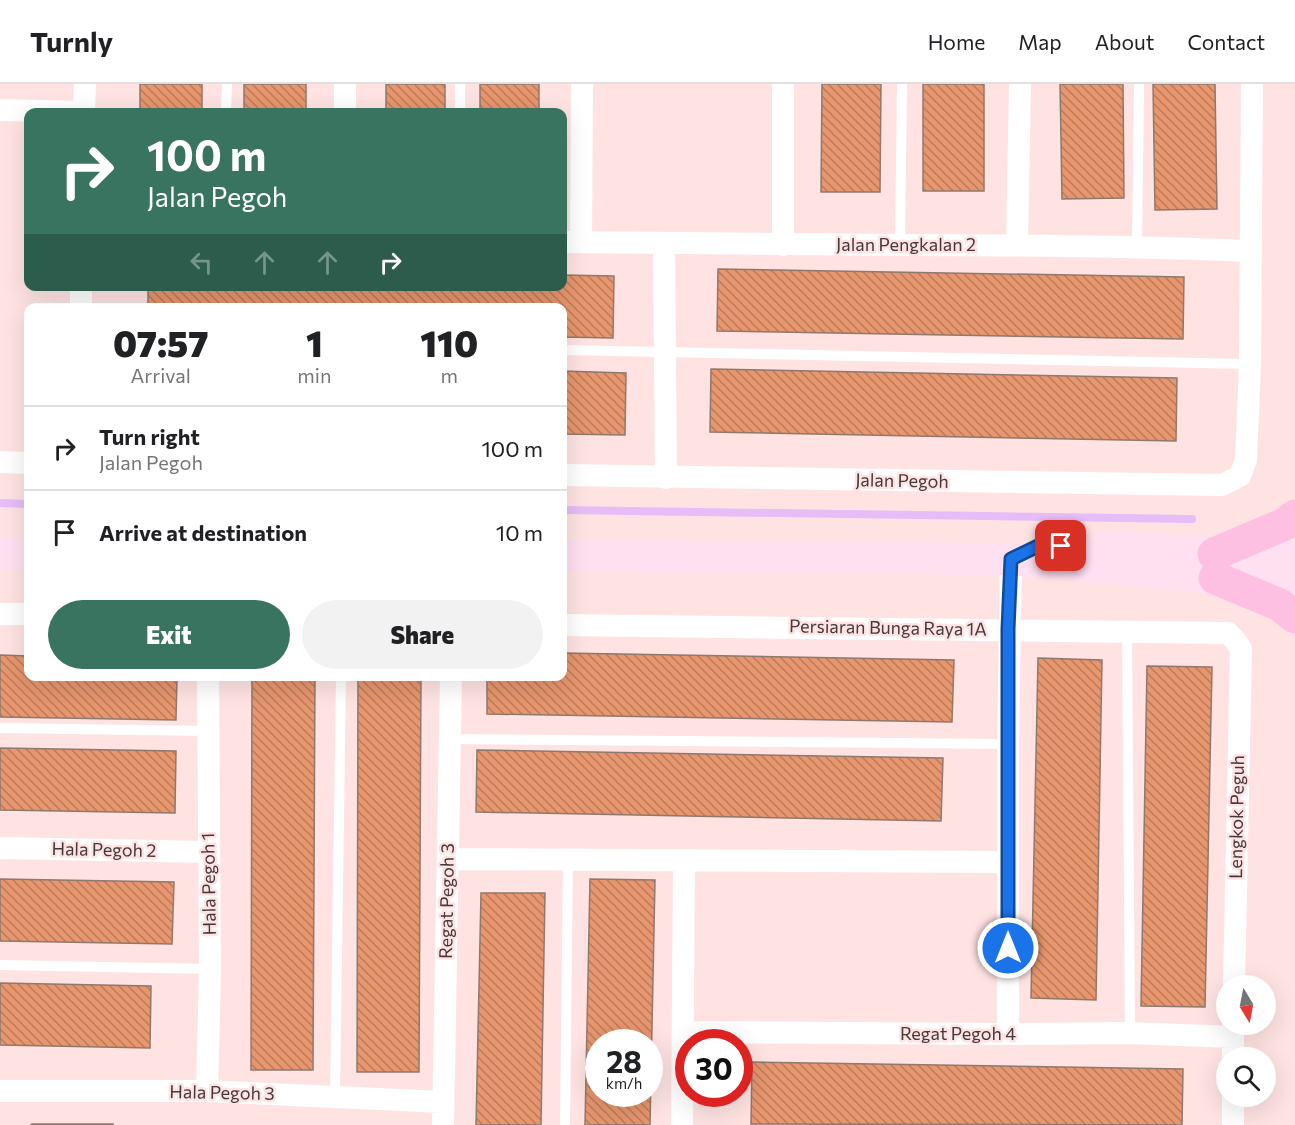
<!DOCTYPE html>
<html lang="en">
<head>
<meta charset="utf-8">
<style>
	:root { --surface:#fff; --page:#f2f2f2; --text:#202124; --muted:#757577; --line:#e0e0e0; --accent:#38745f }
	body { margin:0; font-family:Commissioner,sans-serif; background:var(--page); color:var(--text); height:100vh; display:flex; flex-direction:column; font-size:22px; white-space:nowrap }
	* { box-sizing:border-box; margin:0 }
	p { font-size:20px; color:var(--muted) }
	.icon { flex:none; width:33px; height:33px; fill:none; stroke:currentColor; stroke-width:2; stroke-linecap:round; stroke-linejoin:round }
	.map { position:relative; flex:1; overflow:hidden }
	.drawer { position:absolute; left:24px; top:219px; width:543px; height:378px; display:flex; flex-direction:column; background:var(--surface); border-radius:12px; box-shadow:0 6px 24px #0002 }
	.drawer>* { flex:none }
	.hud { position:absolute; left:24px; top:24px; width:543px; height:183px; border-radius:12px; box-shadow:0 6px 24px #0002; background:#38745f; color:#fff; overflow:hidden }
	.needle { width:39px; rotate:170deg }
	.controls { position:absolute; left:1216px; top:891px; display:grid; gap:12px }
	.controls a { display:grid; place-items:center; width:60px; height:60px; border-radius:50%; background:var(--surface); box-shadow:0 6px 24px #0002; font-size:30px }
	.speed { position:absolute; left:585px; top:945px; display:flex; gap:12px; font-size:30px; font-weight:700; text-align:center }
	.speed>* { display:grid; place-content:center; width:78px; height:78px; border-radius:50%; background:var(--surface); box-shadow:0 6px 24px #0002; line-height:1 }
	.speed small { font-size:15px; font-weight:400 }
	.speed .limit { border:9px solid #d22; background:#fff; color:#111 }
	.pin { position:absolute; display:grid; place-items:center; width:51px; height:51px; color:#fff; margin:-26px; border-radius:12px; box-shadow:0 3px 9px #0006 }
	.me { position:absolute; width:66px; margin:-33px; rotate:0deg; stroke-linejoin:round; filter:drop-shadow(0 0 4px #0008) }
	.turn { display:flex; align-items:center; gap:21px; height:126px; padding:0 24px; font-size:27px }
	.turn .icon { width:78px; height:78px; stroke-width:2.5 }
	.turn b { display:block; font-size:42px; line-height:51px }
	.lanes { display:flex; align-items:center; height:57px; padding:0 24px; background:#0003; justify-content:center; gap:30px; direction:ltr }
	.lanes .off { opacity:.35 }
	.eta { display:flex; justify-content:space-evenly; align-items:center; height:102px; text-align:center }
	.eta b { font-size:36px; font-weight:800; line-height:42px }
	.cta { display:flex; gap:12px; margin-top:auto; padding:12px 24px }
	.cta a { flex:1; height:69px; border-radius:36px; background:var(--accent); color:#fff; font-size:24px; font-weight:800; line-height:69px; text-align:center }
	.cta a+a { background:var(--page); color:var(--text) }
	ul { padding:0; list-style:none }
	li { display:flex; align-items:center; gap:18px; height:84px; padding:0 24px; border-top:2px solid var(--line) }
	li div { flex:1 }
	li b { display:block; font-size:22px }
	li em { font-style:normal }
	header { display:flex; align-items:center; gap:36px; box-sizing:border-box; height:84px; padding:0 30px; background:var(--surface); border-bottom:2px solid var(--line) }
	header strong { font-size:28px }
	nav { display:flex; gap:33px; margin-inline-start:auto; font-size:21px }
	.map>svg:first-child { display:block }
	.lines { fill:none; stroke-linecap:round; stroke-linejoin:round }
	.stream { stroke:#e7bdf7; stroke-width:8 }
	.building { fill:url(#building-back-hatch); stroke:#8e796e; stroke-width:1.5; fill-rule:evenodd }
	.lane { stroke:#fff; stroke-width:10 }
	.street { stroke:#fff; stroke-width:22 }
	.secondary { stroke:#fee0f0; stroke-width:32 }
	.primary { stroke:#fec0e2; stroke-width:33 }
	.route-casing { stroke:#114b97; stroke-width:15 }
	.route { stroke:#1a73e8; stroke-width:10 }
	.labels { text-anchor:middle; stroke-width:5; stroke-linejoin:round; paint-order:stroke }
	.street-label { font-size:18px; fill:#443939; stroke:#ffe3e3 }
</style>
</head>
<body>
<header>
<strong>Turnly</strong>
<nav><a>Home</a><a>Map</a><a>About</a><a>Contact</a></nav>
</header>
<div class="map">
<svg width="1295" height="1041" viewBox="0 0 1295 1041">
	<defs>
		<pattern id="building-back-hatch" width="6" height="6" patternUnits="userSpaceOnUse" patternTransform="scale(1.5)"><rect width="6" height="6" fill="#e7966d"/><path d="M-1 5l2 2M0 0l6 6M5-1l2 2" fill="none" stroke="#bd7b5b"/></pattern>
	</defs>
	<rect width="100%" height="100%" fill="#ffe3e3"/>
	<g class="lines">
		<path class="stream" d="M0,419l28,1
			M562,426l630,9"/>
	</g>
	<path class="building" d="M140,0h62v28h-62z
		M244,0h62v28h-62z
		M386,0h59v28h-59z
		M480,0h59v28h-59z
		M822,0h59l-1,108h-59z
		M923,0h61v107h-61z
		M1060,0h63l1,114 -62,1z
		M1153,0h62l2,125 -62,1z
		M718,185l466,8 -1,62 -466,-8z
		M562,191l52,1 -1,62 -51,-1v-29h-414v-22h414z
		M711,285l466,9 -1,63 -466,-9z
		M562,287l64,2 -1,62 -63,-1z
		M562,569l392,7 -2,62 -465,-8v-38h75z
		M0,571l28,1v20h149l-1,44 -176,-3z
		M1038,574l64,2 -6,340 -65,-2z
		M1147,582l65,1 -7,340 -64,-1z
		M252,592h63l-2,394h-62z
		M358,592h63l-2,396h-62z
		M0,664l176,3 -1,62 -175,-3z
		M477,666l466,8 -2,63 -465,-9z
		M0,795l174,3 -2,62 -172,-3z
		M590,795l65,1 -5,245h-65zM598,958h52v52h-52z
		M481,809h64l-4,232h-65z
		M0,899l151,3 -1,62 -150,-3z
		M752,978l431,7 -1,56 -431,-1z
		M32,1040h81v1h-82z"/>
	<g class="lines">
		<path class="lane" d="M226,28l1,-28
			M460,28v-28
			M900,161l2,-161
			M1137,162l2,-162
			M562,266l688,14
			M1127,547l3,402
			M0,644l208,3
			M449,655l559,5
			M0,881l210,4
			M335,1012l6,-420
			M565,1041l3,-266"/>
		<path class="street" d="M0,26l84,2
			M84,28l1,-28
			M345,28v-28
			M562,158c113,1 225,3 337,3 117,0 233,1 350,6
			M581,158l1,-158
			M664,159l2,235
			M1017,160l3,-160
			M783,161v-161
			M81,224v-22
			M0,378l28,1
			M562,391l660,10 18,-9 6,-16 4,-96 2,-280
			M0,530h28
			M562,541l666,8 8,8 5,8 -7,337
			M0,764l208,4
			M448,775l560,3
			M683,948l325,2 122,-1 103,4
			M1008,950v-290l3,-185
			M1233,974v-34
			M0,1007h207l236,11
			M207,1007l3,-122 -2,-293
			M1233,1012v29
			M443,1041l8,-449
			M682,1041l2,-265"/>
		<path class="secondary" d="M1104,463l191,10
			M0,469h28
			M562,472l449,3 204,19 80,10"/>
		<path class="primary" d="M1214,470l71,-30 10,-8
			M1215,494l65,27 15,12"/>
	</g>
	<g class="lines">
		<defs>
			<path id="route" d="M1008,864v-319l3,-70 29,-14 21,1"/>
		</defs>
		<use href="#route" class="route-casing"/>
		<use href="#route" class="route"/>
	</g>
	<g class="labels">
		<g class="street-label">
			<text x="906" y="167">Jalan Pengkalan 2</text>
			<text transform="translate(902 397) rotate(1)" y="6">Jalan Pegoh</text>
			<text transform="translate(888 544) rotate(1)" y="6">Persiaran Bunga Raya 1A</text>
			<text transform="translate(1237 733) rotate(-89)" y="6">Lengkok Peguh</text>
			<text transform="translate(104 766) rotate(1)" y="6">Hala Pegoh 2</text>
			<text transform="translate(209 800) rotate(-91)" y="6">Hala Pegoh 1</text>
			<text transform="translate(447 817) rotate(-89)" y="6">Regat Pegoh 3</text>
			<text x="958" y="956">Regat Pegoh 4</text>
			<text transform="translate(222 1009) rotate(1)" y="6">Hala Pegoh 3</text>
		</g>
	</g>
</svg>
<div class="controls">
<a><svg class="needle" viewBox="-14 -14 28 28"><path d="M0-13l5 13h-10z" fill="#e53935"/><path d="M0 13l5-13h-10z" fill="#757577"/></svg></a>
<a><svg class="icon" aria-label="search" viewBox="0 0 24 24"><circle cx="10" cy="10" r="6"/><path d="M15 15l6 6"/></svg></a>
</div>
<div class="speed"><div>28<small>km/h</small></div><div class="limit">30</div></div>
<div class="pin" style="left:1061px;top:462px;background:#d93025"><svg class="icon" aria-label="arrive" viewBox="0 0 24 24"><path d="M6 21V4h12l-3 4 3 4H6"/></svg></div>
<svg class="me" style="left:1008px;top:864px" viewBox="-20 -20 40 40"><circle r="17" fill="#1a73e8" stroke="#fff" stroke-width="3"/><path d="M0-11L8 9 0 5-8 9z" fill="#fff"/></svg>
<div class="hud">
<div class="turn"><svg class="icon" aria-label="right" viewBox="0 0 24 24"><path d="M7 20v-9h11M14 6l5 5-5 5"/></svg><div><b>100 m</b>Jalan Pegoh</div></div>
<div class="lanes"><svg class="icon off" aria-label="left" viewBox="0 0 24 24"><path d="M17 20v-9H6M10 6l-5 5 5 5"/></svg><svg class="icon off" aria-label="ahead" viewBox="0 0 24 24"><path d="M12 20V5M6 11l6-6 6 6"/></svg><svg class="icon off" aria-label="ahead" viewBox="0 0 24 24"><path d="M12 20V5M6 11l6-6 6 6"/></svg><svg class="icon" aria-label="right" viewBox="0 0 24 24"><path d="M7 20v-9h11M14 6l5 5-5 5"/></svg></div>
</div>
<section class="drawer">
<div class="eta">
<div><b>07:57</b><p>Arrival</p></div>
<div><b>1</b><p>min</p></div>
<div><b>110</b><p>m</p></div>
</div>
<ul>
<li><svg class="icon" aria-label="right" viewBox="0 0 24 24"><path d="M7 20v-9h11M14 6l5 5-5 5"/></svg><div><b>Turn right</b><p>Jalan Pegoh</p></div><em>100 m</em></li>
<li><svg class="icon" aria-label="arrive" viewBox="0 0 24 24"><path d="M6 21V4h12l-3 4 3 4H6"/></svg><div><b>Arrive at destination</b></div><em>10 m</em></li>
</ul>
<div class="cta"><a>Exit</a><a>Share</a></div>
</section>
</div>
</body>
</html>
